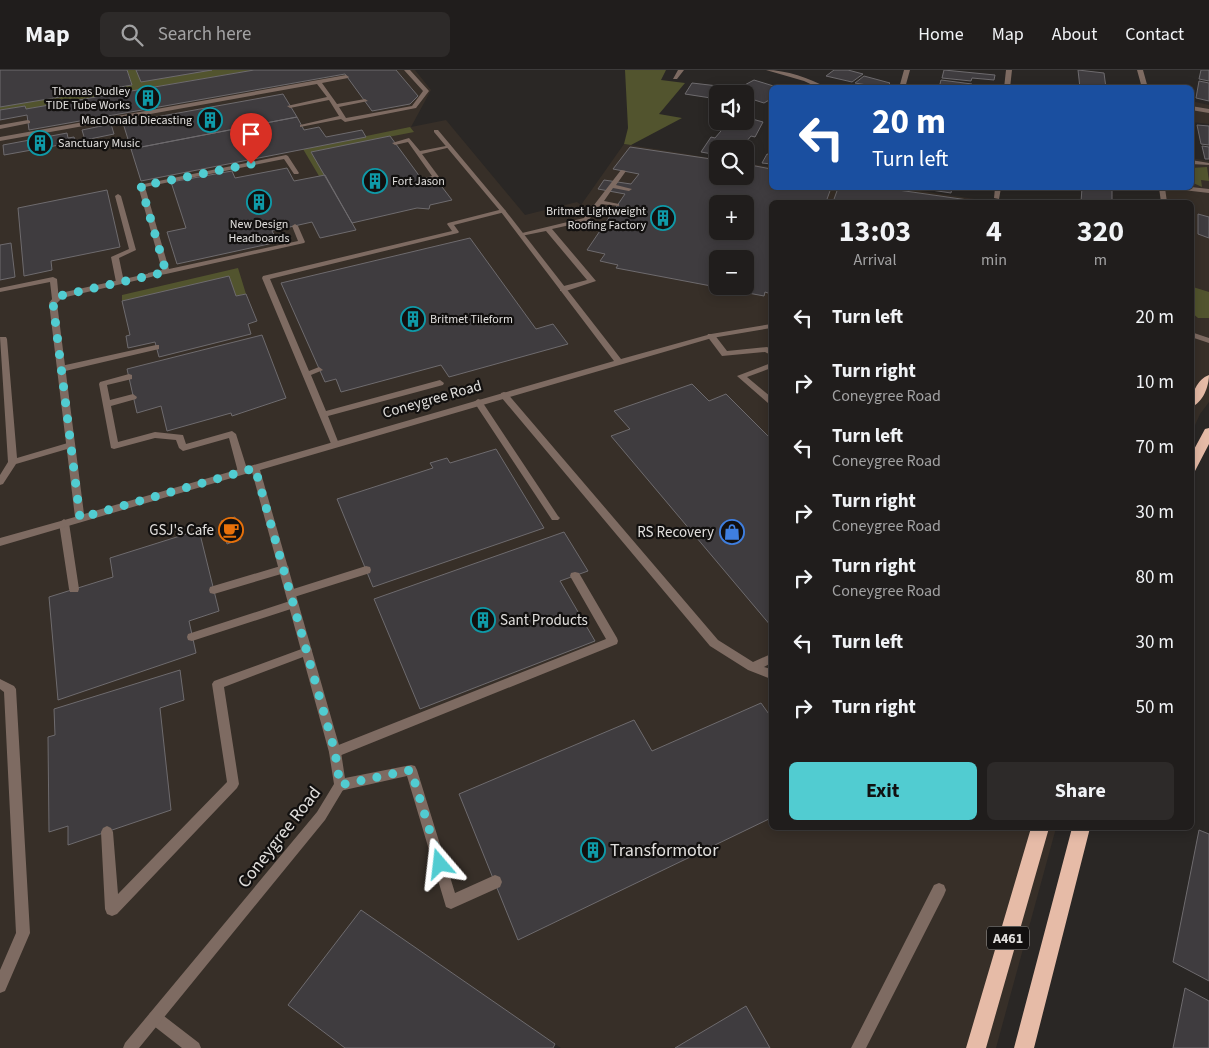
<!DOCTYPE html>
<html lang="en">
<head>
<meta charset="utf-8">
<style>
	:root { --surface:#201d1c; --page:#2d2a29; --text:#f1f3f6; --muted:#a2a2a3; --line:#3d3b3b; --accent:#51ccd1 }
	body { margin:0; font-family:"Source Sans 3",sans-serif; background:var(--page); color:var(--text); height:100vh; display:flex; flex-direction:column; font-size:19px; white-space:nowrap }
	* { box-sizing:border-box; margin:0 }
	p { font-size:16px; color:var(--muted) }
	.icon { flex:none; width:28px; height:28px; fill:none; stroke:currentColor; stroke-width:2; stroke-linecap:round; stroke-linejoin:round }
	.map { position:relative; flex:1; overflow:hidden }
	.drawer { position:absolute; left:769px; top:130px; width:425px; height:630px; display:flex; flex-direction:column; background:var(--surface); border-radius:8px; box-shadow:0 2px 12px #0003,0 0 0 1px var(--line) }
	.drawer>* { flex:none }
	.hud { position:absolute; left:769px; top:15px; width:425px; height:105px; border-radius:8px; box-shadow:0 2px 12px #0003,0 0 0 1px var(--line); background:#1a4fa0; color:#fff; overflow:hidden }
	.tools { position:absolute; left:709px; top:15px; display:grid; gap:10px }
	.tools a { display:grid; place-items:center; width:45px; height:45px; border-radius:8px; background:var(--surface); box-shadow:0 2px 12px #0003,0 0 0 1px var(--line); font-size:25px }
	.pin { position:absolute; display:grid; place-items:center; width:42px; height:42px; color:#fff; margin:-51px -21px; border-radius:50% 50% 50% 0; rotate:-45deg; box-shadow:0 0 5px #0007 }
	.pin .icon { rotate:45deg }
	.me { position:absolute; width:55px; margin:-28px; rotate:343deg; stroke-linejoin:round; filter:drop-shadow(0 0 4px #0008) }
	.turn { display:flex; align-items:center; gap:18px; height:105px; padding:0 20px; font-size:22px }
	.turn .icon { width:65px; height:65px; stroke-width:2.5 }
	.turn b { display:block; font-size:35px; line-height:42px }
	.eta { display:flex; justify-content:space-evenly; align-items:center; height:85px; text-align:center }
	.eta b { font-size:30px; font-weight:700; line-height:35px }
	.action { display:flex; gap:10px; margin-top:auto; padding:10px 20px }
	.action a { flex:1; height:58px; border-radius:8px; background:var(--accent); color:#111; font-size:20px; font-weight:700; line-height:58px; text-align:center }
	.action a+a { background:var(--page); color:var(--text) }
	ul { padding:0; list-style:none }
	li { display:flex; align-items:center; gap:15px; height:65px; padding:0 20px }
	li div { flex:1 }
	li b { display:block; font-size:19px }
	li em { font-style:normal }
	header { display:flex; align-items:center; gap:30px; box-sizing:border-box; height:70px; padding:0 25px; background:var(--surface); border-bottom:1px solid var(--line) }
	header strong { font-size:24px }
	nav { display:flex; gap:28px; margin-inline-start:auto; font-size:18px }
	.search { width:350px; height:45px; background:var(--page); display:flex; align-items:center; gap:12px; box-sizing:border-box; padding:0 18px; border-radius:8px; color:var(--muted); font-size:19px }
	.map>svg:first-child { display:block }
	.built { fill:#372f28; fill-rule:evenodd }
	.green { fill:#52542e }
	.building { fill:#3f3c3f; stroke:#6e6b6e; fill-rule:evenodd }
	.lines { fill:none; stroke-linecap:round; stroke-linejoin:round }
	.service { fill:#7e6b62; fill-rule:evenodd }
	.minor { fill:#7e6b62; fill-rule:evenodd }
	.trunk { fill:#e6bba7; fill-rule:evenodd }
	.route { stroke:#51ccd1; stroke-width:9; stroke-dasharray:0 16.2 }
	.labels { text-anchor:middle; stroke-width:4.5; stroke-linejoin:round; paint-order:stroke }
	.far-poi-label { font-size:12px; fill:#e0dedc; stroke:#12100f; text-anchor:end }
	.shield { fill:#12100f; stroke:#a2a09e; stroke-width:1 }
	.shield-label { font-size:14px; font-weight:bold; fill:#e0dedc }
	.street-label { font-size:15px; fill:#e0dedc; stroke:#12100f }
	.poi-label { font-size:15px; fill:#e0dedc; stroke:#12100f; text-anchor:end }
	.near-street-label { font-size:18px; fill:#e0dedc; stroke:#12100f }
	.near-poi-label { font-size:18px; fill:#e0dedc; stroke:#12100f; text-anchor:start }
</style>
</head>
<body>
<header>
<strong>Map</strong>
<div class="search"><svg class="icon" aria-label="search" viewBox="0 0 24 24"><circle cx="10" cy="10" r="6"/><path d="M15 15l6 6"/></svg>Search here</div>
<nav><a>Home</a><a>Map</a><a>About</a><a>Contact</a></nav>
</header>
<div class="map">
<svg width="1209" height="978" viewBox="0 0 1209 978">
	<rect width="100%" height="100%" fill="#2a2725"/>
	<path class="built" d="M0,0h415l16,20 -20,37 35,-7 79,95 52,-13 4,3 43,-61 93,15 1,17h27v-13l26,4v21h130l94,14h-224v626h285l-60,220h-435l-6,-4 -2,4h-553zM718,134h27v27h-27zM718,189h27v27h-27z
		M1191,31l18,4v19l-18,-2z
		M1191,88l18,3v241l-9,12 -9,20v-232h-27l-2,-14h29z"/>
	<path class="green" d="M127,0h127l-228,39 -1,-3 -25,4v-3l132,-22z
		M625,0h41l-5,10 24,3 -26,31 23,4 -51,27 -7,-1 4,-16z
		M410,57l4,5 -103,20 14,23 -6,1 -16,-27z
		M1207,97l2,14 -8,-1 1,7 -11,-5v-14z
		M238,198l8,26 -10,2 -7,-19 -107,24v-6z
		M1193,217l16,5v26h-11l-7,-6z"/>
	<path class="building" d="M0,0h127l5,15 -132,22z
		M136,0h76l-71,12z
		M254,0h142l22,26 -8,8 -38,7 -27,-37 -316,56 -2,-15 -27,5v-10l25,-4 1,3z
		M834,0h14l15,4 -11,8 -26,-6z
		M944,0l51,5 -1,5 -22,-2 -1,3 -29,-3z
		M1078,0l26,3 2,15h-26z
		M1201,0h8v11l-10,-2z
		M864,6l26,7 -5,5 -30,-5z
		M754,10l26,8h-9v11l-7,4 -19,-6 6,-5 -12,-4z
		M941,10l31,4 -1,4h-32z
		M1199,11l10,2v18l-13,-3z
		M692,13l26,3 -7,12 -26,-4z
		M283,24l14,23 -166,32 -8,-26z
		M715,46l3,1v4h27v-4l18,5 -8,15 -4,-1 -11,13h-22v6l-17,-3 10,-15 4,1 11,-13 -15,-2z
		M297,47l7,13 15,-3 7,10 36,-7 4,7 -225,44 -10,-32z
		M111,54l3,10 -29,6 -3,-10z
		M1197,55l12,1v19l-8,-1z
		M67,63l1,5 6,-1 2,5 -72,13 -1,-10z
		M390,66l36,49 13,-2 13,17 -22,5 -1,4 -12,-1 -65,15 -41,-71z
		M1202,76l7,1v12h-4z
		M630,77l88,13v16h27v-12l26,5v19h60l-5,14h-55v92l-6,-2 -1,4 -148,-28 2,-3 -18,-4 5,-7 -18,-4 38,-56 -27,-5 6,-9 27,4 8,-10 -26,-5zM718,134h27v27h-27zM718,189h27v27h-27z
		M767,84l4,1v9l-9,-1z
		M287,98l7,13 31,-6 31,55 -36,8 -8,-16 -40,9 6,11 -101,22 -10,-32 19,-4 -15,-46 61,-11 3,7z
		M838,118h46l98,14h-149z
		M918,118h34l-1,5z
		M1082,118h30v14h-31z
		M107,120l13,57 -69,14 1,9 -28,6 -6,-68z
		M1198,144l11,3v21l-11,-4z
		M470,168l66,91 17,-5 15,20 -119,33 -8,-12 -100,27 -5,-13 -11,3 -44,-99z
		M11,173l4,34 -15,3v-35z
		M229,206l7,20 10,-2 11,27 -9,3 3,10 -92,23 -4,-15 -27,6 -2,-12 4,-1 -8,-34z
		M262,265l24,63 -54,18 -1,-3 -64,18 -6,-25 -24,7 -10,-44z
		M692,314l17,17 17,-7 45,45v187l-160,-190 19,-7 -16,-18z
		M496,379l48,79 -171,59 -36,-88 96,-31 -3,-5 17,-5 3,5z
		M235,447l6,22 -14,5 -6,-23z
		M199,460l20,81 -30,10 7,32 -138,47 -9,-103 64,-20 -3,-19z
		M564,462l24,39 -28,10 35,60 -175,68 -46,-110z
		M180,600l4,30 -24,8 11,102 -103,35v-19l-19,6 -1,-95 7,-2 -1,-26z
		M761,633l10,14v101l-253,122 -59,-146 175,-74 18,31z
		M1199,760l10,4v147l-36,-19z
		M361,840l194,134 -2,4h-208l-57,-43z
		M1185,918l24,13v47h-36z
		M746,936l24,42h-95z"/>
	<g class="lines">
		<path class="service" d="M404,0h6l19,21 -13,17 -71,14 -4,-3 -41,8v-2l39,-9 -10,-16 -39,8 -3,-2 40,-9 -10,-13 -317,57v-4l346,-62 3,2 -1,1 -26,5 15,21 28,-5 3,2 -29,6 7,11 66,-12 11,-15z
			M1006,0h6l-2,18h-6z
			M1191,36l18,3v4l-18,-3z
			M28,50l2,1v2l-30,6v-4z
			M409,68l11,13 31,-6v2l-29,7 17,23 -1,1 -18,3v-2l12,-3 -24,-34 -13,3 -3,-2z
			M286,85l2,1 11,17 -1,1h-4l-10,-15 -139,28 24,82 129,-28 -6,-15 3,-2 3,2 7,16 -1,1 -138,31 -18,3v-4l14,-3 -24,-84 1,-1z
			M1191,90l18,3v2l-18,-1z
			M621,100l5,1 -10,14 16,4 -3,2 -16,-3 -9,13 15,3v2l-18,-2 -13,17 -36,8 44,52 -30,10h-6v-4l27,-7 -41,-49 -25,5 -3,-2 66,-16z
			M1191,117l18,2v4l-26,-3 -3,-2z
			M995,118h6l-2,11 -5,-1z
			M118,124l3,2 15,54 -17,8 5,24 -4,2 -4,-2 -5,-25 18,-8 -14,-53z
			M503,139l3,2 -1,1 -51,13 5,7 -1,1 -188,46 39,92 10,-4 4,3 -12,5 15,36 114,-31 4,3 -1,2 -115,31 11,28 -4,3 -3,-1 -70,-168 1,-2 189,-45 -5,-7 1,-1z
			M53,207l4,2 2,22h-3l-4,-2 -2,-17 -50,10v-4z
			M708,264h6l13,17 40,-4 4,2v6l-6,-3 -43,4 -15,-20z
			M0,267h6l1,2 10,119 54,-16 4,3 -1,2 -58,17 -13,20 -3,1v-10l8,-13z
			M156,275h3v4l-98,23 -4,-3 4,-3z
			M771,293v5l-24,9 24,20v7l-3,-1 -31,-27z
			M129,304l3,1v4l-25,6 3,15 23,-6 4,3 -1,2 -25,7 7,36 37,-10 28,3 3,9 46,-13 4,3 12,38 -2,2h-6l-2,-2 -9,-34 -46,13 -4,-3 -3,-8 -21,-2 -41,11 -3,-1 -12,-64 1,-2z
			M504,322l3,1 211,247 35,22 18,-8v9l-7,4 7,2v10l-23,-9 -38,-24 -209,-249v-4z
			M478,329l3,1 77,116 2,2 -2,2h-6l-78,-118z
			M64,449l5,4 10,66 -1,3h-8l-1,-3 -10,-66z
			M284,495l4,1 1,3 -1,3 -74,22 -4,-1 -1,-3 1,-3z
			M366,496l4,1 1,3 -1,3 -79,25 -4,-1 -1,-3 1,-3z
			M575,502l4,1 38,65 1,3 -1,3 -278,112 -4,1 -4,-1 -2,-4 2,-4 275,-109 -36,-63 1,-3z
			M293,530l4,1 1,3 -1,3 -105,34 -4,-1 -1,-3 1,-3z
			M307,577l4,1 1,3 -1,3 -87,33 15,97 -2,4 -120,126 -5,2 -5,-2 -2,-5 -4,-77 2,-4 4,-2 4,2 2,4 5,62 109,-112 -15,-98 2,-3z
			M0,609l14,7 2,3 14,244 -25,58 -5,2v-23l16,-37 -12,-241 -4,-3z
			M411,695l4,1 2,4 38,123 40,-18 5,2 2,5 -2,5 -49,22 -5,-2 -39,-131 -67,15 -4,-2 -2,-4 2,-4 4,-2z
			M939,813l5,2 2,5 -2,5 -78,153h-15l83,-163z
			M155,941l5,2 39,30 2,5h-19l-32,-25 -2,-5 2,-5z"/>
		<path class="minor" d="M678,0h6l-7,9h-4z
			M766,0c20,0 44,8 61,18h-8l-15,-7z
			M904,0h6l-5,18h-6z
			M1137,0h6l5,18h-6z
			M434,60h4l67,80 116,149 90,-25 60,-10v4l-59,10 -452,132 81,282 5,33 -21,35 -186,228h-16l2,-5 192,-231 17,-28 -5,-32 -77,-280 -252,74v-8l75,-21 -26,-214 7,-9 95,-21 4,2 -4,2 -89,21 -5,5 27,211 530,-153 -113,-149 -67,-80z
			M1159,118h6l2,14h-6z
			M1191,262l18,6v5l-18,-6z"/>
		<path class="trunk" d="M1209,305c0,11 -6,28 -18,32 0,-12 6,-28 18,-32z
			M1209,358v16l-14,27 -4,1v-17l14,-26z
			M1031,758h18l-63,220h-20z
			M1072,758h18l-56,220h-20z"/>
	</g>
	<g class="lines">
		<path class="route" d="M251,94l-110,22 25,86 -107,24 -6,7 27,215 175,-50 80,284 5,33 71,-15 29,94"/>
	</g>
	<defs>
		<symbol id="building-ring" viewBox="-11 -11 22 22"><circle r="9.5" fill="#12100f" stroke="#0f9aa8" stroke-width="1.5"/><path d="M-4-6H4V6H1V3H-1V6H-4ZM-2.5-4.3h1.7v1.8h-1.7ZM.8-4.3h1.7v1.8H.8ZM-2.5-1h1.7V.8h-1.7ZM.8-1h1.7V.8H.8Z" fill="#0f9aa8"/></symbol>
		<symbol id="cafe-ring" viewBox="-11 -11 22 22"><circle r="9.5" fill="#12100f" stroke="#e8710a" stroke-width="1.5"/><path d="M-5.5-4.5H6V0H3Q3 3.5 0 3.5H-2.5Q-5.5 3.5-5.5 0ZM3-3.2v2h1.7v-2ZM-6 4.5H4V6H-6Z" fill="#e8710a"/></symbol>
		<symbol id="shop-ring" viewBox="-11 -11 22 22"><circle r="9.5" fill="#12100f" stroke="#3f7fe0" stroke-width="1.5"/><path d="M-5-2.5h2.3a2.7 3.5 0 0 1 5.4 0H5L5.5 6h-11ZM-1.5-2.5h3a1.5 2.3 0 0 0-3 0Z" fill="#3f7fe0"/></symbol>
	</defs>
	<g fill-rule="evenodd">
		<use href="#building-ring" x="134" y="14" width="28" height="28"/>
		<use href="#building-ring" x="196" y="36" width="28" height="28"/>
		<use href="#building-ring" x="26" y="59" width="28" height="28"/>
		<use href="#building-ring" x="361" y="97" width="28" height="28"/>
		<use href="#building-ring" x="245" y="118" width="28" height="28"/>
		<use href="#building-ring" x="649" y="134" width="28" height="28"/>
		<use href="#building-ring" x="399" y="235" width="28" height="28"/>
		<use href="#cafe-ring" x="217" y="446" width="28" height="28"/>
		<use href="#shop-ring" x="718" y="448" width="28" height="28"/>
		<use href="#building-ring" x="469" y="536" width="28" height="28"/>
		<use href="#building-ring" x="579" y="766" width="28" height="28"/>
	</g>
	<g class="labels">
		<g class="far-poi-label">
			<text x="130" y="25">Thomas Dudley<tspan x="130" dy="14">TIDE Tube Works</tspan></text>
			<text x="192" y="54">MacDonald Diecasting</text>
			<text x="58" y="77" text-anchor="start">Sanctuary Music</text>
			<text x="392" y="115" text-anchor="start">Fort Jason</text>
			<text x="646" y="145">Britmet Lightweight<tspan x="646" dy="14">Roofing Factory</tspan></text>
			<text x="259" y="158" text-anchor="middle">New Design<tspan x="259" dy="14">Headboards</tspan></text>
			<text x="430" y="253" text-anchor="start">Britmet Tileform</text>
		</g>
		<rect class="shield" x="987" y="856.5" width="42" height="23" rx="4"/>
		<g class="shield-label">
			<text x="1008" y="873">A461</text>
		</g>
		<g class="street-label">
			<text transform="translate(432 329) rotate(-16)" y="5">Coneygree Road</text>
		</g>
		<g class="poi-label">
			<text x="214" y="465">GSJ's Cafe</text>
			<text x="714" y="467">RS Recovery</text>
			<text x="500" y="555" text-anchor="start">Sant Products</text>
		</g>
		<g class="near-street-label">
			<text transform="translate(279 767) rotate(-52)" y="6">Coneygree Road</text>
		</g>
		<g class="near-poi-label">
			<text x="610" y="786">Transformotor</text>
		</g>
	</g>
</svg>
<div class="tools">
<a><svg class="icon" aria-label="sound" viewBox="0 0 24 24"><path d="M4 9h4l5-4v14l-5-4H4zM17 9q2 3 0 6"/></svg></a>
<a><svg class="icon" aria-label="search" viewBox="0 0 24 24"><circle cx="10" cy="10" r="6"/><path d="M15 15l6 6"/></svg></a>
<a>+</a>
<a>−</a>
</div>
<div class="pin" style="left:251px;top:94px;background:#d93025"><svg class="icon" aria-label="arrive" viewBox="0 0 24 24"><path d="M6 21V4h12l-3 4 3 4H6"/></svg></div>
<svg class="me" style="left:440px;top:794px" viewBox="-20 -20 40 40"><path d="M0-17L14 15 0 8-14 15z" fill="#51ccd1" stroke="#fff" stroke-width="4"/></svg>
<div class="hud">
<div class="turn"><svg class="icon" aria-label="left" viewBox="0 0 24 24"><path d="M17 20v-9H6M10 6l-5 5 5 5"/></svg><div><b>20 m</b>Turn left</div></div>
</div>
<section class="drawer">
<div class="eta">
<div><b>13:03</b><p>Arrival</p></div>
<div><b>4</b><p>min</p></div>
<div><b>320</b><p>m</p></div>
</div>
<ul>
<li><svg class="icon" aria-label="left" viewBox="0 0 24 24"><path d="M17 20v-9H6M10 6l-5 5 5 5"/></svg><div><b>Turn left</b></div><em>20 m</em></li>
<li><svg class="icon" aria-label="right" viewBox="0 0 24 24"><path d="M7 20v-9h11M14 6l5 5-5 5"/></svg><div><b>Turn right</b><p>Coneygree Road</p></div><em>10 m</em></li>
<li><svg class="icon" aria-label="left" viewBox="0 0 24 24"><path d="M17 20v-9H6M10 6l-5 5 5 5"/></svg><div><b>Turn left</b><p>Coneygree Road</p></div><em>70 m</em></li>
<li><svg class="icon" aria-label="right" viewBox="0 0 24 24"><path d="M7 20v-9h11M14 6l5 5-5 5"/></svg><div><b>Turn right</b><p>Coneygree Road</p></div><em>30 m</em></li>
<li><svg class="icon" aria-label="right" viewBox="0 0 24 24"><path d="M7 20v-9h11M14 6l5 5-5 5"/></svg><div><b>Turn right</b><p>Coneygree Road</p></div><em>80 m</em></li>
<li><svg class="icon" aria-label="left" viewBox="0 0 24 24"><path d="M17 20v-9H6M10 6l-5 5 5 5"/></svg><div><b>Turn left</b></div><em>30 m</em></li>
<li><svg class="icon" aria-label="right" viewBox="0 0 24 24"><path d="M7 20v-9h11M14 6l5 5-5 5"/></svg><div><b>Turn right</b></div><em>50 m</em></li>
</ul>
<div class="action"><a>Exit</a><a>Share</a></div>
</section>
</div>
</body>
</html>
